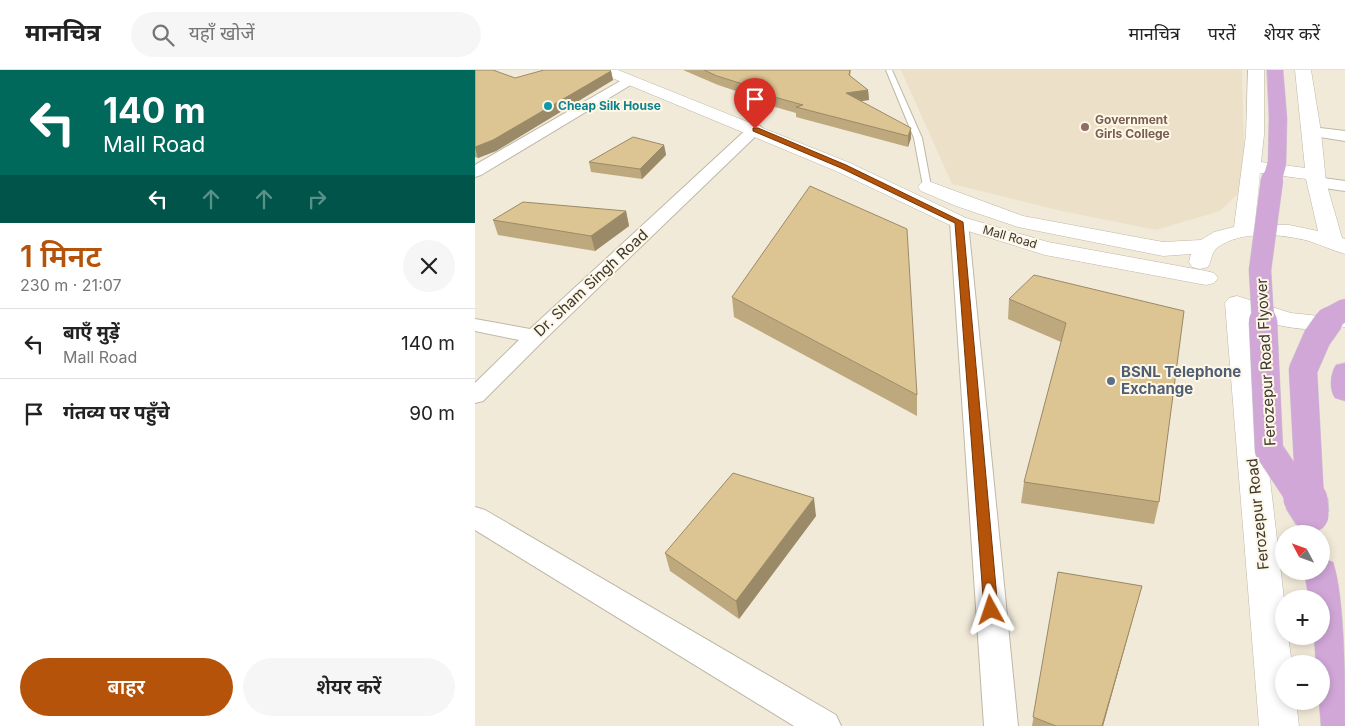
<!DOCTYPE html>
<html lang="hi">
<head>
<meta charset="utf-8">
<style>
	:root { --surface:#fff; --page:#f6f6f6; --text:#222; --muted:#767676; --line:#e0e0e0; --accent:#b45309 }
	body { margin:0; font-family:Inter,"Noto Sans Devanagari",sans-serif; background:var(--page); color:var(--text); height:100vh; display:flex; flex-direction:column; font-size:19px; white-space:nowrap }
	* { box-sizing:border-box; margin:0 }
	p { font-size:16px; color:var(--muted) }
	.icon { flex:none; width:28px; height:28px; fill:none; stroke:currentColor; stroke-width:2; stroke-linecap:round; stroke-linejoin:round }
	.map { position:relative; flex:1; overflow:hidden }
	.side { display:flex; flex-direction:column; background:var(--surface); width:475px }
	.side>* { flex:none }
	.hud { background:#00695c; color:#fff; overflow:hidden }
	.needle { width:32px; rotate:311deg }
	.fabs { position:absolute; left:800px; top:455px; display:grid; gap:10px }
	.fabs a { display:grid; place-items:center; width:55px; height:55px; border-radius:50%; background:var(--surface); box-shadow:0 2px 8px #0003; font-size:25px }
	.pin { position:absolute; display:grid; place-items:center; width:42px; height:42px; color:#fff; margin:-51px -21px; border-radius:50% 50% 50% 0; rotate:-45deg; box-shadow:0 0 5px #0007 }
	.pin .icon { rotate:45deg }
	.me { position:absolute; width:55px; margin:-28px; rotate:355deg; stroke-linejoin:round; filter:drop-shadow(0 0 4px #0008) }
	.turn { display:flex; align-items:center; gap:18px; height:105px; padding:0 20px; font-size:22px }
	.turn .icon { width:65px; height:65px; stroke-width:2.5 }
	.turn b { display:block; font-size:35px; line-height:42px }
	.lanes { display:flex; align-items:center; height:48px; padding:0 20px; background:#0003; justify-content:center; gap:25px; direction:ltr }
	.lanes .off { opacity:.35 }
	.round { display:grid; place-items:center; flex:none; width:52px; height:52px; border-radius:26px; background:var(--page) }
	.head { display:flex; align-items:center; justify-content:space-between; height:85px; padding:0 20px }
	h1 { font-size:30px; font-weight:600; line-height:38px; color:var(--accent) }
	.action { display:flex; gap:10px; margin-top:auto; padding:10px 20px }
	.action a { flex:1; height:58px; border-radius:30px; background:var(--accent); color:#fff; font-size:20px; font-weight:600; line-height:58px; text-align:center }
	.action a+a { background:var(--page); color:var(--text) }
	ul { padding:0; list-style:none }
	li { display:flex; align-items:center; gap:15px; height:70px; padding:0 20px; border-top:1px solid var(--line) }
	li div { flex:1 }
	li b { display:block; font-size:19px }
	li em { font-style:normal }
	header { display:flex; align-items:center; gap:30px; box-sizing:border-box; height:70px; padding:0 25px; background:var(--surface); border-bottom:1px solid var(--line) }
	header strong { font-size:24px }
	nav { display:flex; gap:28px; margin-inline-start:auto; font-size:18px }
	.search { width:350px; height:45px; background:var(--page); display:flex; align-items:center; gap:12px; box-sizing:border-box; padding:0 18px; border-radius:28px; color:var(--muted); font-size:19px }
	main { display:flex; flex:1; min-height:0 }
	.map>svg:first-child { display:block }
	.built { fill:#ece0c8 }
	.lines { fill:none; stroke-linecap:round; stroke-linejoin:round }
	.service-casing { stroke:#bfb8a7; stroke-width:2 }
	.minor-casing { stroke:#bfb8a7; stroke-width:2 }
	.secondary-casing { stroke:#bfb8a7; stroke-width:1 }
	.primary-casing { stroke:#d0cfce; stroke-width:1 }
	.service { fill:#fff; fill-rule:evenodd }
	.minor { fill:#fff; fill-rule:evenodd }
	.secondary { fill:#fff; fill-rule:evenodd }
	.primary { fill:#d1a7d8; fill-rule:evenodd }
	.primary-bridge-far3-casing { stroke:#d0cfce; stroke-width:19; stroke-linecap:butt }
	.primary-bridge-far2-casing { stroke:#d0cfce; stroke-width:23; stroke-linecap:butt }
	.primary-bridge-far1-casing { stroke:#d0cfce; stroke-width:29; stroke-linecap:butt }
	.primary-bridge-casing { stroke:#d0cfce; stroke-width:37; stroke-linecap:butt }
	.primary-bridge-far3 { stroke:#d1a7d8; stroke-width:18 }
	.primary-bridge-far2 { stroke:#d1a7d8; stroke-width:22 }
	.primary-bridge-far1 { stroke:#d1a7d8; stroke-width:28 }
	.primary-bridge { stroke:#d1a7d8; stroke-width:35 }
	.wall { fill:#bea97e }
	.shaded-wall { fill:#9b8a67 }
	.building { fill:#ddc593; stroke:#9b8a67 }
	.route { fill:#b45309; stroke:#753606 }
	.culture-dot { fill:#0f9aa8; stroke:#fff7e6; stroke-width:2 }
	.education-dot { fill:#8d6e63; stroke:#fff7e6; stroke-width:2 }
	.service-dot { fill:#5c6f8a; stroke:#fff7e6; stroke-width:2 }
	.labels { text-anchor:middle; stroke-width:4; stroke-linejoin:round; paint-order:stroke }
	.far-culture-label { font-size:12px; font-weight:bold; fill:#0d838f; stroke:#fff7e6; text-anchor:start }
	.far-education-label { font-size:12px; font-weight:bold; fill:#785e54; stroke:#fff7e6; text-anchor:start }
	.far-street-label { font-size:12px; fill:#3b3831; stroke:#fff7e6 }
	.street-label { font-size:15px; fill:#3b3831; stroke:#fff7e6 }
	.service-label { font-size:15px; font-weight:bold; fill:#4e5e75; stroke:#fff7e6; text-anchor:start }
</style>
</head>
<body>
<header>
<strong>मानचित्र</strong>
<div class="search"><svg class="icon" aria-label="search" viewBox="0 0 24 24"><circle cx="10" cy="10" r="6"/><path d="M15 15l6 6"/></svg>यहाँ खोजें</div>
<nav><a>मानचित्र</a><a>परतें</a><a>शेयर करें</a></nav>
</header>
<main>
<section class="side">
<div class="hud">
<div class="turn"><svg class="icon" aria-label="left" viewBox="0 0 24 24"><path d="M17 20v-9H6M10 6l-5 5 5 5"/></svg><div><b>140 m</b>Mall Road</div></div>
<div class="lanes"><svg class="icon" aria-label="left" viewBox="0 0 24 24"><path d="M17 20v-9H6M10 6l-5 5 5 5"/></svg><svg class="icon off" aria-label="ahead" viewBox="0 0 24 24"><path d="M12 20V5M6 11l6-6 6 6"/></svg><svg class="icon off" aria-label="ahead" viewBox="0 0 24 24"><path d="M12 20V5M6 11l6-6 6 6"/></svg><svg class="icon off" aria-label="right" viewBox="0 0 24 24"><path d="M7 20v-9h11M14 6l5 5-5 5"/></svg></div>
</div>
<div class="head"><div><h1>1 मिनट</h1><p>230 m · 21:07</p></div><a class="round"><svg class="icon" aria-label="close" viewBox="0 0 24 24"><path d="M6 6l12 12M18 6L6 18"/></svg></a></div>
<ul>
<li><svg class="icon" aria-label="left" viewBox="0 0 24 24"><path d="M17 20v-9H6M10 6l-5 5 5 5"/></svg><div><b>बाएँ मुड़ें</b><p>Mall Road</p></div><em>140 m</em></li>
<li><svg class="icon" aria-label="arrive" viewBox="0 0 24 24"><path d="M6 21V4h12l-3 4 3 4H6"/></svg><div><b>गंतव्य पर पहुँचे</b></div><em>90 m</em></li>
</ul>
<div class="action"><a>बाहर</a><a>शेयर करें</a></div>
</section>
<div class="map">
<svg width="870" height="656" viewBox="0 0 870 656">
	<rect width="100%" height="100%" fill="#f2ead9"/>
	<path class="built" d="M426,0h341l3,117 -25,24 -64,19 -99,-20 -105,-26z"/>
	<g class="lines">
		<defs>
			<path id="service" d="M411,0h6l30,68 9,48 -1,2 -7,-2 -9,-48z"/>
			<path id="minor" d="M154,6l5,1 2,3 -2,3 -153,92 -6,2v-12z
				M280,54l5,2 3,3 -3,3 -217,209 -60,60 -8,2v-20l44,-43 -44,-9v-12l55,10 220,-203z
				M837,57l33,4v10l-38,-6 -3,-3 3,-3z
				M841,107l29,4v10l-35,-5 -2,-4 2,-4z
				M484,147l6,1 3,4 50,504h-34l-34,-504 3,-4z
				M0,437l10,3 351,205 5,11h-47l-319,-196z"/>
			<path id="secondary" d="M122,0h21l232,93 116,55 82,24 158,29 8,2 4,5 -4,5 -8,2 -161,-30 -93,-29 -116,-55 -236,-98z
				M773,0h16v65l-3,27 44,6 -10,-98h16l10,62 5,50 16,56 3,1v15c-13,-4 -24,-9 -36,-13 -27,-7 -67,-11 -91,6 -7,5 -6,13 -10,20l-8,2 -8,-2 -3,-5 2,-8 -28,2 -145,-29 -62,-21 -35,-15 -3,-4 3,-4 7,-2 95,35 140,26 38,-2 13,-8 20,-5 12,-92zM785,103l46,6 12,52 -29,-6 -34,-1z
				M762,226l54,17 28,3 26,-3v14c-32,6 -64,1 -94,-10l33,282v37h4l4,28h-8v37h12l3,25h-40l-34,-423 4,-5z"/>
			<path id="primary" d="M792,0h16l4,48 -1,45 -2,4 -7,2 -7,-2 -2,-4 1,-45z
				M870,293v38l-10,-3c-6,-9 -5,-24 1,-33z
				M846,488l12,4c12,37 12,120 12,164h-24l-2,-25h2v-37h-5l-2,-28h7v-37h-12l-5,-28h17z"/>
		</defs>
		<use href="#service" class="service-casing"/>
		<use href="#minor" class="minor-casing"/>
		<use href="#secondary" class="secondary-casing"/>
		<use href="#primary" class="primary-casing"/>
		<use href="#service" class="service"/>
		<use href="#minor" class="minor"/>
		<use href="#secondary" class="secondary"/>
		<use href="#primary" class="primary"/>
		<defs>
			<path id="primary-bridge-far3" d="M797,111l5,-18"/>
			<path id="primary-bridge-far2" d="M788,252l-3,-52 12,-90
				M853,252l4,-5 13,-7"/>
			<path id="primary-bridge-far1" d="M788,251l6,129 33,50
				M835,430l-7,-130 14,-32 12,-17"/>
			<path id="primary-bridge" d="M826,429l10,16
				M835,429l1,14"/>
		</defs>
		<use href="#primary-bridge-far3" class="primary-bridge-far3-casing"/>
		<use href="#primary-bridge-far2" class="primary-bridge-far2-casing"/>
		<use href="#primary-bridge-far1" class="primary-bridge-far1-casing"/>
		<use href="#primary-bridge" class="primary-bridge-casing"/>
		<use href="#primary-bridge-far3" class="primary-bridge-far3"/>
		<use href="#primary-bridge-far2" class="primary-bridge-far2"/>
		<use href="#primary-bridge-far1" class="primary-bridge-far1"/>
		<use href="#primary-bridge" class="primary-bridge"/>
	</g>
	<path class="wall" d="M0,0l40,8 96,-7 2,9 -117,71 -18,7 -3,-1z
		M208,0h168l-1,6 18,14 1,10 -8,1 50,37 -3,9 -112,-30v-4l-42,-12v-4l-36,-12z
		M189,75l2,10 -24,24 -51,-7 -2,-10z
		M151,141l3,15 -34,25 -97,-16 -5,-15z
		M257,227l185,98v21l-183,-99z
		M534,229l175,12 -25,191 -5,22 -133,-21 3,-21 37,-140 -53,-23z
		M341,446l-77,103 -69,-48 -5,-18z
		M583,502l84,14 -39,140h-71z"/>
	<path class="shaded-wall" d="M136,1l2,9 -117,71 -18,7 -3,-11z
		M393,20l1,10 -22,3 -1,-10z
		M436,58v10l-3,9v-11z
		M189,75l2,10 -24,24 -2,-10z
		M151,141l3,15 -34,25 -4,-15z
		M339,428l2,18 -77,103 -3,-18z
		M667,516l-39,140h-1z"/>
	<path class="building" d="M0,0h18l22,8 29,-8h65l2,1 -118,69 -18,7z
		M229,0h146l-1,5 19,15 -22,3 65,35 -3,8 -112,-29 7,-2 -50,-14 6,-2 -42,-13z
		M158,67l31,8 -24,24 -51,-7z
		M335,116l97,43 10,166 -185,-98z
		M48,132l103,9 -35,25 -98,-16z
		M559,205l150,36 -25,191 -135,-20 42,-159 -57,-24z
		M258,403l81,25 -78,103 -71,-48z
		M583,502l84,14 -40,140h-46l-23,-9z"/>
	<path class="route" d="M278,58h5l88,37 117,57 35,388 -2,4 -5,2 -5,-2 -2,-4 -29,-387 -114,-55 -88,-37z"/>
	<circle class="culture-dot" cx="73" cy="36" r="5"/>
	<circle class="education-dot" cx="610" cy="57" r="5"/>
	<circle class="service-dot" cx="636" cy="311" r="5"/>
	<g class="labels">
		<g class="far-culture-label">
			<text x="83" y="40">Cheap Silk House</text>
		</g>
		<g class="far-education-label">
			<text x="620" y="54">Government<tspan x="620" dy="14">Girls College</tspan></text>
		</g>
		<g class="far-street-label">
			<text transform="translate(535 167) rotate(16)" y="4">Mall Road</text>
		</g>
		<g class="street-label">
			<text transform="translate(116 213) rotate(-43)" y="5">Dr. Sham Singh Road</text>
			<text transform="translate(791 292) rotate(-93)" y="5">Ferozepur Road Flyover</text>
			<text transform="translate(783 444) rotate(-96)" y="5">Ferozepur Road</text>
		</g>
		<g class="service-label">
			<text x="646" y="307">BSNL Telephone<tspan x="646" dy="17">Exchange</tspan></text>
		</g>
	</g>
</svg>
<div class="fabs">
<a><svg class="needle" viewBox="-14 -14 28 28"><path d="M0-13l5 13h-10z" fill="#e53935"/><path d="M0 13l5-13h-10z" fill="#767676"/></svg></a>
<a>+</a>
<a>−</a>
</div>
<div class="pin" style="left:280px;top:59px;background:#d93025"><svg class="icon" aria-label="arrive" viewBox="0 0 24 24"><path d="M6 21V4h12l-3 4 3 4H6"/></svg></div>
<svg class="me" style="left:516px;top:540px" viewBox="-20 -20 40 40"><path d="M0-17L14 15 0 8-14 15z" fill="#b45309" stroke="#fff" stroke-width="4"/></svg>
</div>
</main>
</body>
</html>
